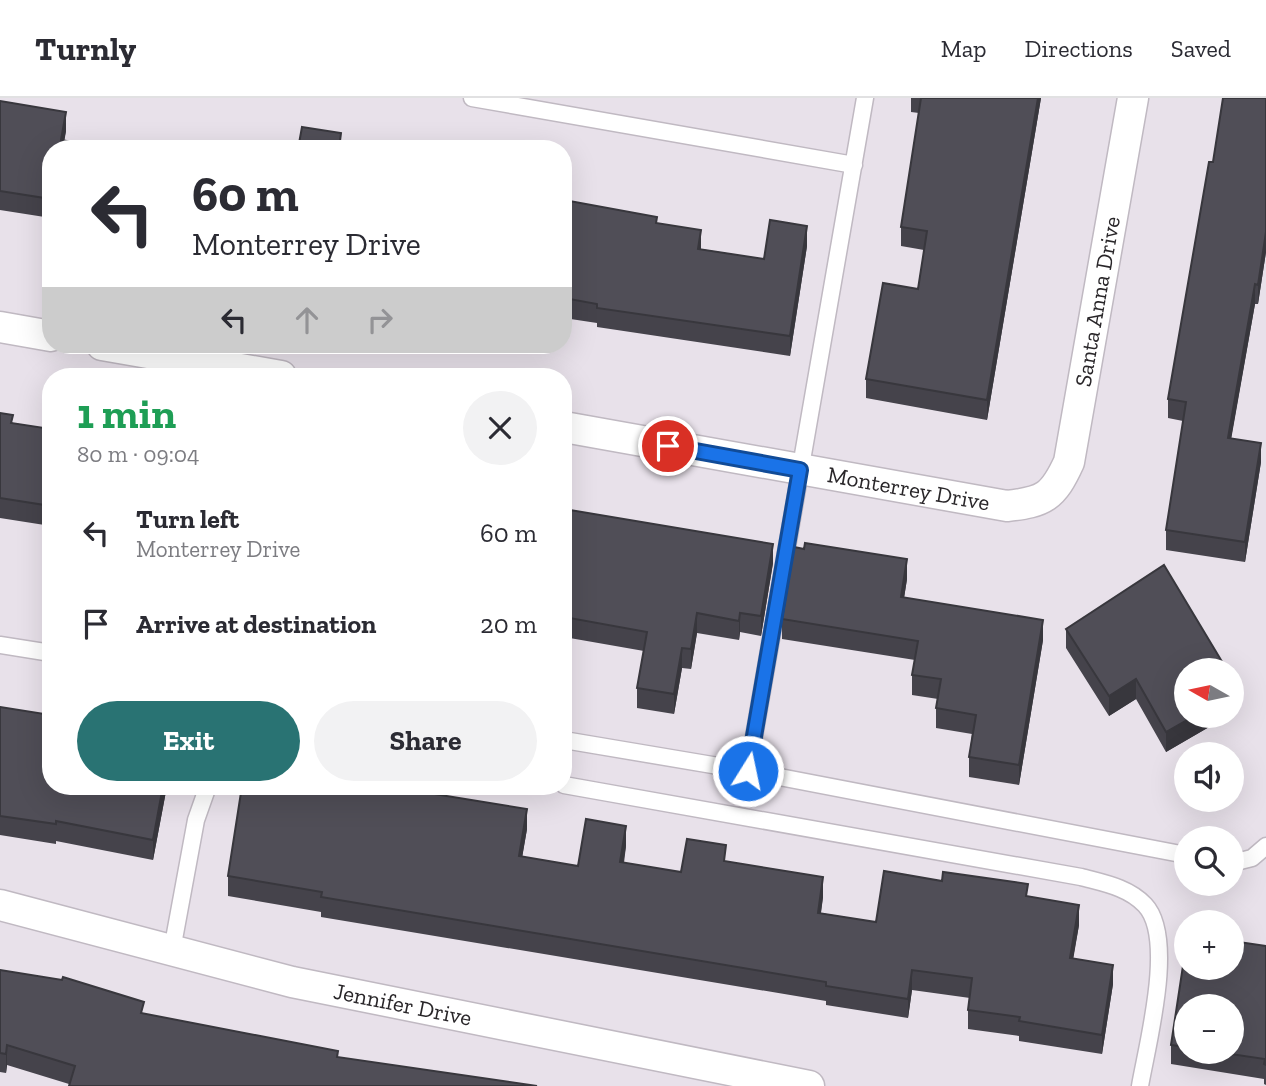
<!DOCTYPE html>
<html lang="en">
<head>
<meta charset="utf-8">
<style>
	:root { --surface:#fff; --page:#f2f2f3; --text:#2b2b33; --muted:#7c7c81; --line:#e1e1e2; --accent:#297373 }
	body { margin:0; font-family:"Zilla Slab",serif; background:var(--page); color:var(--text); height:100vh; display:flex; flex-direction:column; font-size:26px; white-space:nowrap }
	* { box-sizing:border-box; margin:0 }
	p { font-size:23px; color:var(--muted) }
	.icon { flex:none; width:38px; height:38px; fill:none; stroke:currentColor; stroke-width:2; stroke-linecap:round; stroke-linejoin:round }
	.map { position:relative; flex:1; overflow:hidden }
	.side { position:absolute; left:42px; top:270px; width:530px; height:427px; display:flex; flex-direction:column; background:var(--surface); border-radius:28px; box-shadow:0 7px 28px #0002 }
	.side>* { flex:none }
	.hud { position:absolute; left:42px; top:42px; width:530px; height:214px; border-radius:28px; box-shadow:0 7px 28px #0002; background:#fff; color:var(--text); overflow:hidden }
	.needle { width:46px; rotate:279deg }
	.fabs { position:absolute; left:1174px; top:560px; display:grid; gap:14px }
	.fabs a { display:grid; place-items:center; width:70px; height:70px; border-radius:50%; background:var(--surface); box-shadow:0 7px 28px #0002; font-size:35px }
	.pin { position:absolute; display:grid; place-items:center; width:60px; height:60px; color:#fff; margin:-30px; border:4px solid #fff; border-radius:50%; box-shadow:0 2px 7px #0007 }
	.me { position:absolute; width:77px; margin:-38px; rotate:10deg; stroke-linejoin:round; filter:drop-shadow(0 0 5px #0008) }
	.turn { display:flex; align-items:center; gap:24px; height:147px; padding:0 35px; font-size:32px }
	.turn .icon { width:91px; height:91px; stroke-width:2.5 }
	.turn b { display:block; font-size:49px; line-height:60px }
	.lanes { display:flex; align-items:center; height:66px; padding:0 35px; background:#0003; justify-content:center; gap:35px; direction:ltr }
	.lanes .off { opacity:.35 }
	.round { display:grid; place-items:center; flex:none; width:74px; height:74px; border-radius:37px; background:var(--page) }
	.head { display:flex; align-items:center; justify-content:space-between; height:119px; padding:0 35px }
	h1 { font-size:42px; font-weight:700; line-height:52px; color:#1e9e55 }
	.button { display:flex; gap:14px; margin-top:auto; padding:14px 35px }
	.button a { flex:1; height:80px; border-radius:42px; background:var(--accent); color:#fff; font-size:28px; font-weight:700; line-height:80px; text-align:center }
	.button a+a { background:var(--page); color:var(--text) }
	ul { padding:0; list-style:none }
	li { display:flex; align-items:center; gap:21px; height:91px; padding:0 35px }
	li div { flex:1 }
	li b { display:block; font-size:26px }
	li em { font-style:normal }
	header { display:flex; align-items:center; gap:42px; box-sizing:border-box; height:98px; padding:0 35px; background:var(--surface); border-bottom:2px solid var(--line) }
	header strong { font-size:33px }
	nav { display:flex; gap:38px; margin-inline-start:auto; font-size:24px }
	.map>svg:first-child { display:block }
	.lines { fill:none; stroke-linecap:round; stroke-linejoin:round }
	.service-casing { stroke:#c0b9c2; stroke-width:19 }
	.minor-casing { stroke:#c0b9c2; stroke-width:33 }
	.service { stroke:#fff; stroke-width:16 }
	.minor { stroke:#fff; stroke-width:30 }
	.wall { fill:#45434b; fill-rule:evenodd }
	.shaded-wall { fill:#38373d }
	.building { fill:#504e57; stroke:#38373d; stroke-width:2 }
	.route-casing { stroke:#114b97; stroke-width:18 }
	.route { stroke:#1a73e8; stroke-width:12 }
	.labels { text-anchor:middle; stroke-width:7; stroke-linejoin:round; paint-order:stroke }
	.street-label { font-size:23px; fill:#292629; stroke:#e8e1ea }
</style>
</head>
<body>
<header>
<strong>Turnly</strong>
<nav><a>Map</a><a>Directions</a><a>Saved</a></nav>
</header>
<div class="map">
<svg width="1266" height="988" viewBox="0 0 1266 988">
	<rect width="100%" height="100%" fill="#e8e1ea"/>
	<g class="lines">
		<defs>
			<path id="service" d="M472,0l382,67
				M0,547l51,8
				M564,642l184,31 438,84
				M748,673l117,-673
				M564,687l517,92c22,6 47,10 64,28 31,33 2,140 -5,181
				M1232,765l20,-5 14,-12
				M172,852l24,-130 12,-34"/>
			<g id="minor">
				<path d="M0,229l51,9"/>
				<path d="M102,247l179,31"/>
				<path id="s1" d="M564,329l443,79c37,-4 46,-9 62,-44l64,-364"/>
				<path id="s2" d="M0,807l292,77 517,104"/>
			</g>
		</defs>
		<use href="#service" class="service-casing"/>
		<use href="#minor" class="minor-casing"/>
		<use href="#service" class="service"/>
		<use href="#minor" class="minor"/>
	</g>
	<path class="wall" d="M911,0h130l-54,322 -121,-22v-19l52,-90 6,-39 -23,-4v-19l18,-114 -8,-1z
		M1266,0v154l-8,52h-3l-24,134 30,24 -16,100 -79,-12v-20l17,-109 -15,-3v-19l45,-237z
		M0,3l66,30 -2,9 -13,9v69l-51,-8z
		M564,102l93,24 44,25 63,10 43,-13 -17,110 -193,-29v-4l-33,-5z
		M0,315l13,10 38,6v97l-51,-8z
		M564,411l209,54 -12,73 -21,-4 -1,8 -42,-7 -6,36 -9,-1 -8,46 -37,-6v-20l7,-37 -80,-14z
		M907,481l-3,19 139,42 -24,145 -50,-8v-20l3,-23 -36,-6v-20l2,-9 -26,-4v-20l3,-15 -133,-21v-20z
		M1066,531l120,87h42l-62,36 -30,-53 -27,17 -43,-68z
		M0,609l167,79 -14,74 -97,-19v3l-56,-9z
		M527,731l-5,28 56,9 48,-20 -2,17 57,9 45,-10 97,35 -2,16 55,9 152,-25 51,28 -6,33 40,26 -11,70 -83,-13v-5l-51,-7v-19l2,-12 -58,-8 -4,28 -82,-13v-4l-505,-84v-5l-93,-16v-20z
		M1232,843l34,5v139l-2,-1v-5l-93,-15v-19l15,-99v22h46zM1186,908h46v46h-46z
		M0,872l144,32 -75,82 -62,-19 -1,8 -6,-1z"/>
	<path class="shaded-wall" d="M1038,0h3l-54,322v-20z
		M66,14v19l-3,18 -2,-9z
		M807,128v20l-17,110v-20z
		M701,132v20l-3,-1z
		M1266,134v20l-8,52v-19z
		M1255,186v20l-27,153v-19z
		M1261,345v19l-16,100v-20z
		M773,446v19l-12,73v-20z
		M907,461v20l-6,38v-20z
		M697,515v20l-6,36v-20z
		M740,515v19l-1,8v-19z
		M1043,522v20l-24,145v-20z
		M682,550v20l-8,46v-20z
		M1136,581v20l-27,17v-20z
		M1239,591v20l-7,4v-20z
		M1194,618h34l-62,36v-20z
		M163,688h4l-14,74v-20z
		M527,711v20l-8,47v-20z
		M626,728v20l-6,36v-20z
		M823,779v20l-5,35v-19z
		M1079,807v20l-9,53v-20z
		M1113,867v19l-11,70v-19z
		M912,872v20l-4,28v-19z
		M7,947v20l-1,8v-19z"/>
	<path class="building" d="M921,0h117l-51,302 -121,-21 17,-96 35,6 9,-58 -26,-4z
		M1223,0h43v134l-8,53 -3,-1 -27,154 33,5 -16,99 -79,-12 20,-128 -18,-3 41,-237h4z
		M0,3l66,11 -5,28 52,9h-62v50l-51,-8z
		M302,29l39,6 -2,16h-41z
		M188,45l33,6h-34z
		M564,102l93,17 -1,6 45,7 -3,19 66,10 6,-39 37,6 -17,110 -193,-28v-4l-33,-6z
		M0,315l13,2 -2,8 40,6v77l-51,-8z
		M564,411l209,35 -12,72 -21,-3 -1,8 -42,-8 -6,36 -9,-1 -8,46 -37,-6 10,-56 -83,-15z
		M805,445l102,16 -6,38 142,23 -24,145 -50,-8 7,-42 -40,-7 5,-29 -29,-4 6,-34 -136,-22 12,-72 10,2z
		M1164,467l63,105h-41v46h8l-28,16 -30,-53 -27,17 -43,-67z
		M1232,580l7,11 -7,4z
		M0,609l51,8v71h112l-10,54 -97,-19v3l-56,-8z
		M242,688h103l12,2v-2h28l142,23 -8,47 59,10 8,-47 40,7 -6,36 61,10 6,-33 39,6 -2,16 99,16 -5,36 58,9 8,-51 58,10 1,-9 85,12 -2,12 53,9 -9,53 43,7 -11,70 -83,-14 1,-4 -52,-7 4,-32 -60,-8 -4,29 -82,-13v-4l-505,-85 1,-5 -94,-16z
		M1232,843l34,5v119l-2,-1 1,-5 -48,-7h15v-46h-46v41l-15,-2 15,-99v22h46z
		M0,872l62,10 1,-3 81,25 -3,11 197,38 -1,6 200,29h-468l6,-20 -68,-21 -1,9 -6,-1z"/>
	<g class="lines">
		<defs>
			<path id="route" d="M668,348l132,24 -52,301"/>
		</defs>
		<use href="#route" class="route-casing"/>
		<use href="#route" class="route"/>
	</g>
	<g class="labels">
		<g class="street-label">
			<text dy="8" stroke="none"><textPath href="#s1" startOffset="695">Santa Anna Drive</textPath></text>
			<text dy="8" stroke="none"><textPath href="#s1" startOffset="350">Monterrey Drive</textPath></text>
			<text dy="8" stroke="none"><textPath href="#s2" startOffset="415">Jennifer Drive</textPath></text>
		</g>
	</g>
</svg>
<div class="fabs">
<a><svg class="needle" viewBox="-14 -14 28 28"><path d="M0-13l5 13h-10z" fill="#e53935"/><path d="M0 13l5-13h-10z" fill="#7c7c81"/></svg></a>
<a><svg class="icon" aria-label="sound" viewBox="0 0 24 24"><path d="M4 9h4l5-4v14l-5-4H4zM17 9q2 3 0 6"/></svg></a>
<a><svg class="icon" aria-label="search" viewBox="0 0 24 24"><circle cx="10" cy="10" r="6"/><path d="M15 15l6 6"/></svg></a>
<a>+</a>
<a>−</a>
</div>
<div class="pin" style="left:668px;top:348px;background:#d93025"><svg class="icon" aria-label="arrive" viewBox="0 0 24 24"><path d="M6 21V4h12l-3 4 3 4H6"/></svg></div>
<svg class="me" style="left:748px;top:673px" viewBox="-20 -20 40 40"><circle r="17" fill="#1a73e8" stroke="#fff" stroke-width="3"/><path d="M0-11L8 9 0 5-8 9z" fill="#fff"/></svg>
<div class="hud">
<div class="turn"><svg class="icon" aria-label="left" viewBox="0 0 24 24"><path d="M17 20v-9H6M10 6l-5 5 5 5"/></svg><div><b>60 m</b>Monterrey Drive</div></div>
<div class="lanes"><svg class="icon" aria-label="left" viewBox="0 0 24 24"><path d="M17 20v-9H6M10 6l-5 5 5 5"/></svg><svg class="icon off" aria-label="ahead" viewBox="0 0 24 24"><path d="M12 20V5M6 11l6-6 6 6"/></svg><svg class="icon off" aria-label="right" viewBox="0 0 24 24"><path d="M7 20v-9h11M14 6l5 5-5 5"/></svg></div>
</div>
<section class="side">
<div class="head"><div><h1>1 min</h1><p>80 m · 09:04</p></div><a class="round"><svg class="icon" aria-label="close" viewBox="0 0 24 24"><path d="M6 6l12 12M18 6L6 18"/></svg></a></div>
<ul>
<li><svg class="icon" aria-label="left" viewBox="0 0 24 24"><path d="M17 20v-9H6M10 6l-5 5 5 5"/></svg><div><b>Turn left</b><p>Monterrey Drive</p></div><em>60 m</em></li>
<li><svg class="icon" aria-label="arrive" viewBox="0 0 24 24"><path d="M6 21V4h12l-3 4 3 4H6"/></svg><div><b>Arrive at destination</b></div><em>20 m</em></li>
</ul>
<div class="button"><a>Exit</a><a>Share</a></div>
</section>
</div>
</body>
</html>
